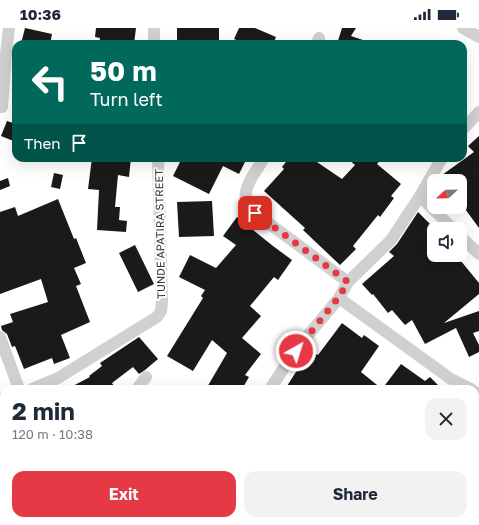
<!DOCTYPE html>
<html lang="en">
<head>
<meta charset="utf-8">
<style>
	:root { --surface:#fff; --page:#f2f2f3; --text:#1f2937; --muted:#747a83; --accent:#e63946 }
	body { margin:0; font-family:"Golos Text",sans-serif; background:var(--page); color:var(--text); height:100vh; display:flex; flex-direction:column; font-size:15px; white-space:nowrap }
	* { box-sizing:border-box; margin:0 }
	p { font-size:13px; color:var(--muted) }
	.icon { flex:none; width:22px; height:22px; fill:none; stroke:currentColor; stroke-width:2; stroke-linecap:round; stroke-linejoin:round }
	.map { position:relative; flex:1; overflow:hidden }
	.drawer { position:absolute; left:0px; top:357px; width:479px; height:140px; display:flex; flex-direction:column; background:var(--surface); border-radius:12px 12px 0 0; box-shadow:0 4px 16px #0002 }
	.drawer>* { flex:none }
	.top-card { position:absolute; left:12px; top:12px; width:455px; height:122px; border-radius:12px; box-shadow:0 4px 16px #0002; background:#00695c; color:#fff; overflow:hidden }
	.needle { width:26px; rotate:248deg }
	.buttons { position:absolute; left:427px; top:146px; display:grid; gap:8px }
	.buttons a { display:grid; place-items:center; width:40px; height:40px; border-radius:8px; background:var(--surface); box-shadow:0 4px 16px #0002; font-size:20px }
	.pin { position:absolute; display:grid; place-items:center; width:34px; height:34px; color:#fff; margin:-17px; border-radius:8px; box-shadow:0 2px 6px #0006 }
	.me { position:absolute; width:44px; margin:-22px; rotate:39deg; stroke-linejoin:round; filter:drop-shadow(0 0 3px #0008) }
	.turn { display:flex; align-items:center; gap:14px; height:84px; padding:0 12px; font-size:18px }
	.turn .icon { width:52px; height:52px; stroke-width:2.5 }
	.turn b { display:block; font-size:28px; line-height:34px }
	.then { display:flex; align-items:center; height:38px; padding:0 12px; background:#0003; gap:8px; font-size:15px }
	.round { display:grid; place-items:center; flex:none; width:42px; height:42px; border-radius:12px; background:var(--page) }
	.summary { display:flex; align-items:center; justify-content:space-between; height:68px; padding:0 12px }
	h1 { font-size:24px; font-weight:700; line-height:30px }
	.action { display:flex; gap:8px; margin-top:auto; padding:8px 12px }
	.action a { flex:1; height:46px; border-radius:12px; background:var(--accent); color:#fff; font-size:16px; font-weight:700; line-height:46px; text-align:center }
	.action a+a { background:var(--page); color:var(--text) }
	.status { display:flex; justify-content:space-between; align-items:center; height:28px; padding:0 20px; background:var(--surface); direction:ltr }
	.status svg { height:11px; fill:currentColor }
	.map>svg:first-child { display:block }
	.building { fill:#1a1a1a }
	.lines { fill:none; stroke-linecap:round; stroke-linejoin:round }
	.minor { stroke:#d0d0d0; stroke-width:12 }
	.route { stroke:#e63946; stroke-width:7; stroke-dasharray:0 12.6 }
	.labels { text-anchor:middle; stroke-width:4; stroke-linejoin:round; paint-order:stroke }
	.street-label { font-size:11px; fill:#333; stroke:#fff }
</style>
</head>
<body>
<div class="status"><b>10:36</b><svg viewBox="0 0 49 12"><path d="M0 12V9h3v3zM5 12V6h3v6zM10 12V3h3v9zM15 12V0h3v12zM26 1h20v11H26zM47 4h2v5h-2z"/></svg></div>
<div class="map">
<svg width="479" height="497" viewBox="0 0 479 497">
	<rect width="100%" height="100%" fill="#fff"/>
	<path class="building" d="M25,0l27,6 -2,10h-29z
		M96,0h40l-2,16h-35l1,-6 -5,-1z
		M177,0h42v16h-42z
		M239,0h16l21,9 -3,7h-27l-12,-5z
		M342,0h14l-5,8 18,6v2h-32z
		M7,93l9,3v18l-15,-6z
		M479,108v92l-19,-26v-21h-14l-4,-6 32,-23 -6,-6z
		M92,130h39l-2,19 -11,-2 -3,32h5l-1,13 8,1 -1,11 -29,-2 2,-40 -11,-1z
		M182,130h65l-8,16 -16,-8 -14,28 -36,-18z
		M289,130h22l31,21 13,-14 -8,-7h35l-5,6 24,20 -10,12 3,2 -14,19 -2,-2 -25,31 3,3 -16,16 -37,-35 2,-2 -41,-37 20,-22 -2,-2z
		M54,145l9,2 -3,14 -9,-2z
		M8,150l2,8 -10,4v-9z
		M58,171l16,40 2,-1 10,25 -12,5 7,16 -5,2 14,36 -29,13 9,23 -16,6 -2,-6 -28,11 -9,-23 -3,1 -5,-13 -5,-4 -1,-4 12,-4 -3,-8 38,-12 -7,-23 -41,15v-82l15,-5 3,9z
		M212,173l2,35 -35,1 -2,-35z
		M418,184l16,16v27h22l23,28v11l-35,29 35,-12v20l-6,2 6,12v7l-10,5 -13,-29 -31,16 -13,-24 -7,5 -13,-15 -4,3 -15,-19 -1,1 -10,-11 32,-28 -5,-4 8,-8z
		M237,189l36,29 19,14 -14,20 -4,-3 -24,29 11,10 -19,22 19,16 -16,21 4,2 -7,12h-36l21,-36 -15,-13 -19,31 -26,-15 36,-58 -2,-2 4,-6 -26,-13 11,-22 26,13 20,-23 -13,-9z
		M135,217l19,39 -16,8 -19,-39z
		M342,295l20,15 2,-3 15,11 -18,26 21,17 19,-25 24,17 5,-4 12,12h-150l-5,-3 23,-36 8,5z
		M139,309l19,22 -13,11 -6,4 -6,-7 -21,16 4,6h-49l23,-12 -1,-1 13,-10 -2,-3z"/>
	<g class="lines">
		<path class="minor" d="M154,0v16
			M463,0l16,9
			M317,16l2,-6
			M2,79l4,-53 3,-26
			M463,101l16,-17
			M264,130c-6,11 -21,28 -18,41 1,4 6,10 9,14l93,69
			M420,168l33,33
			M460,208l19,18
			M339,270l112,81 20,10
			M0,309l19,52
			M32,361l26,-11 99,-61 4,-6 1,-9 -4,-144
			M137,361l9,-12
			M270,361l25,-38 44,-53 9,-16 43,-42 29,-44 22,-38
			M475,364l4,8
			M0,371l4,-1
			M248,493l6,4
			M95,497l1,-4
			M213,497l2,-4"/>
	</g>
	<g class="lines">
		<path class="route" d="M255,185l93,69 -10,16 -42,53"/>
	</g>
	<g class="labels">
		<g class="street-label">
			<text transform="translate(160 206) rotate(-91)" y="4">TUNDE APATIRA STREET</text>
		</g>
	</g>
</svg>
<div class="buttons">
<a><svg class="needle" viewBox="-14 -14 28 28"><path d="M0-13l5 13h-10z" fill="#e53935"/><path d="M0 13l5-13h-10z" fill="#747a83"/></svg></a>
<a><svg class="icon" aria-label="sound" viewBox="0 0 24 24"><path d="M4 9h4l5-4v14l-5-4H4zM17 9q2 3 0 6"/></svg></a>
</div>
<div class="pin" style="left:255px;top:185px;background:#d93025"><svg class="icon" aria-label="arrive" viewBox="0 0 24 24"><path d="M6 21V4h12l-3 4 3 4H6"/></svg></div>
<svg class="me" style="left:296px;top:323px" viewBox="-20 -20 40 40"><circle r="17" fill="#e63946" stroke="#fff" stroke-width="3"/><path d="M0-11L8 9 0 5-8 9z" fill="#fff"/></svg>
<div class="top-card">
<div class="turn"><svg class="icon" aria-label="left" viewBox="0 0 24 24"><path d="M17 20v-9H6M10 6l-5 5 5 5"/></svg><div><b>50 m</b>Turn left</div></div>
<div class="then">Then<svg class="icon" aria-label="arrive" viewBox="0 0 24 24"><path d="M6 21V4h12l-3 4 3 4H6"/></svg></div>
</div>
<section class="drawer">
<div class="summary"><div><h1>2 min</h1><p>120 m · 10:38</p></div><a class="round"><svg class="icon" aria-label="close" viewBox="0 0 24 24"><path d="M6 6l12 12M18 6L6 18"/></svg></a></div>
<div class="action"><a>Exit</a><a>Share</a></div>
</section>
</div>
</body>
</html>
